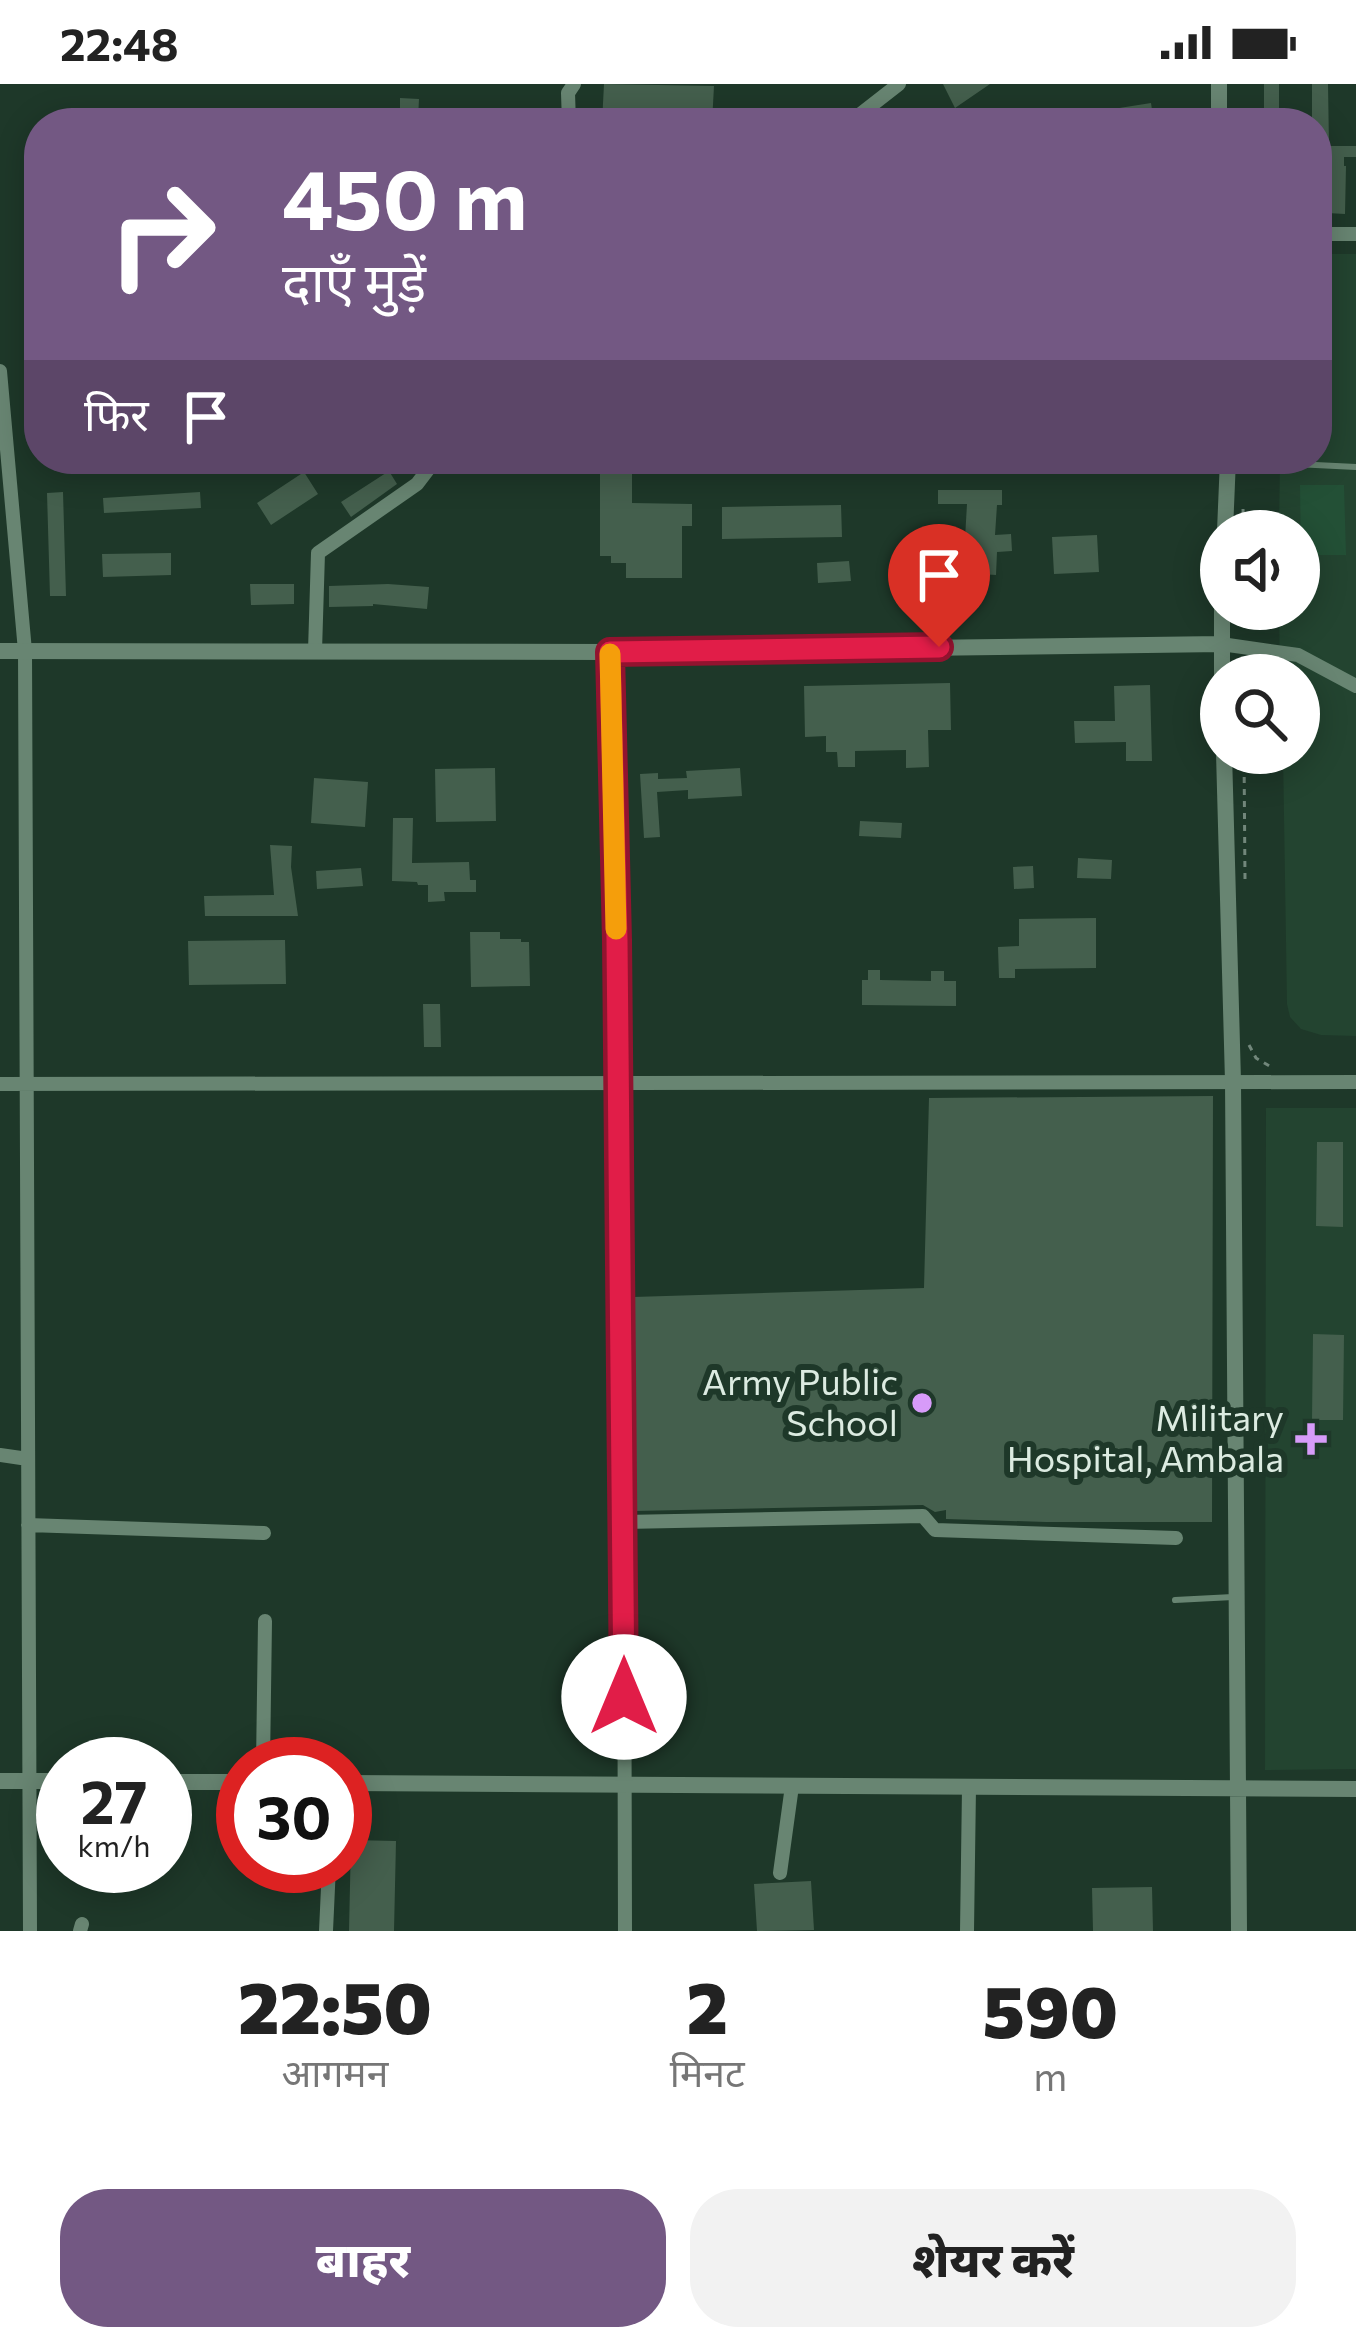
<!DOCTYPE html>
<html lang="hi">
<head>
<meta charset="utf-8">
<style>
	:root { --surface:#fff; --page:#f2f2f2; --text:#222; --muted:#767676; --accent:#735883 }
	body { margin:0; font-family:Commissioner,"Noto Sans Devanagari",sans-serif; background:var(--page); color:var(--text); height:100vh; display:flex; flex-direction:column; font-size:45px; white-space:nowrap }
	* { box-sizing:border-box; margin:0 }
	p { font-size:39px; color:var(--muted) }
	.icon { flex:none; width:66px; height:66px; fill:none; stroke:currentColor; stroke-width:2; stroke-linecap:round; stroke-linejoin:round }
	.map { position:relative; height:1847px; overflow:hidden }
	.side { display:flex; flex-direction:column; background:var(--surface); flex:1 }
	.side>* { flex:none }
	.top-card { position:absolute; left:24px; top:24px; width:1308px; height:366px; border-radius:48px; box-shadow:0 6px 30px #0003; background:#735883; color:#fff; overflow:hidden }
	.buttons { position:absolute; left:1200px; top:426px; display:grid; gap:24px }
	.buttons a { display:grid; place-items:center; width:120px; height:120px; border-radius:50%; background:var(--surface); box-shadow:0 6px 30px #0003; font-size:60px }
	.speed { position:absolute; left:36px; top:1653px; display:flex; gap:24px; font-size:60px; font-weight:700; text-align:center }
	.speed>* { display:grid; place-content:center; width:156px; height:156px; border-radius:50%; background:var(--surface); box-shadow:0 6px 30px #0003; line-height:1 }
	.speed small { font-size:30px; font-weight:400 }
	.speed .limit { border:18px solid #d22; background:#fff; color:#111 }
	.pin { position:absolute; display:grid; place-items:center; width:102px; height:102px; color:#fff; margin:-123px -51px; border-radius:50% 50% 50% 0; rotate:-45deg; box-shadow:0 0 12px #0007 }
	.pin .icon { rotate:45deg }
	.me { position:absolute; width:132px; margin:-66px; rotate:0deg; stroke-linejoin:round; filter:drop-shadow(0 0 9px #0008) }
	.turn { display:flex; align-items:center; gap:42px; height:252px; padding:0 60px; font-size:54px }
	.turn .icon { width:156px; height:156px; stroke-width:2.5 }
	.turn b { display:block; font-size:84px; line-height:102px }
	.then { display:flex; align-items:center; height:114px; padding:0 60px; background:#0003; gap:24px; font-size:45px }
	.eta { display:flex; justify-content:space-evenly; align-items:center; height:204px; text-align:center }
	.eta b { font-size:72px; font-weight:800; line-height:84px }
	.primary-button { display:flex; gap:24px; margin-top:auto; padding:24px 60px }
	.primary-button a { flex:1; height:138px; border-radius:48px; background:var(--accent); color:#fff; font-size:48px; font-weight:800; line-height:138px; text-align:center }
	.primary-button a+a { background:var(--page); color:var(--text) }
	.status { display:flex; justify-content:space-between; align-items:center; height:84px; padding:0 60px; background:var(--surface); direction:ltr }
	.status svg { height:33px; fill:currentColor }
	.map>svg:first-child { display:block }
	.built { fill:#234430 }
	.green { fill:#235036 }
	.building { fill:#445f4d }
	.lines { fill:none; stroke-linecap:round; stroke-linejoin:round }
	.path { stroke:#72877b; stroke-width:3; stroke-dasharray:6 6; stroke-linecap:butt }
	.service { stroke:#688572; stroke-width:6 }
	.minor { stroke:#688572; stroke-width:14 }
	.tertiary { stroke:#688572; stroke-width:16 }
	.route-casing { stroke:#92132f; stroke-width:30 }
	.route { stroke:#e11d48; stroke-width:21 }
	.slow { stroke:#f59e0b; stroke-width:21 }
	.poi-dot { fill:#d79bf9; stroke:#1e3829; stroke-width:4.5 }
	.labels { text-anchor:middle; stroke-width:12; stroke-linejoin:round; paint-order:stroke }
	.poi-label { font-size:36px; fill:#dcebe1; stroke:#1e3829; text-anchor:end }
</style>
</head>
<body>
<div class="status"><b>22:48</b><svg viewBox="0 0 49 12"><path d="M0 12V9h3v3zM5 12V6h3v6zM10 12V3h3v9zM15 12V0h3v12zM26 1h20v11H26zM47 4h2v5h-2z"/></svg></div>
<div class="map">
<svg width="1356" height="1847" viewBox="0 0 1356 1847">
	<rect width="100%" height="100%" fill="#1e3829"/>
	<path class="built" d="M1317,170h39v782l-35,-1 -20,-6 -11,-12 -3,-13 -4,-251h16v-78h-19l-1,-66h20v-78h-20l1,-72h37z
		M1266,1024h90v661l-91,1z"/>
	<path class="green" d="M1300,401h44l2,70h-45z"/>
	<path class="building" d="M604,0l110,2 -2,37h-110z
		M943,0h47l-35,24z
		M1264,0h15v29h-15z
		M1312,0h16l1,62h27v11h-12v9h2l-1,48 -18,-1 2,-55h-12v-35h-5z
		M400,14l19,1 -1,21 -18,-1z
		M1151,19l3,20h-59l-1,-11z
		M553,24v15h-22v-14z
		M1078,375h95v12l-95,1z
		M600,376l32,1v42l60,1v22h-10v52h-56v-15h-15v-7h-11z
		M389,387l8,13 -46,33 -10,-15z
		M304,388l14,22 -47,31 -14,-22z
		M938,406h64v15h-5l-2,30 16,-1 1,17 -15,1 -1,23 -33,-2 4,-69h-29z
		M63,408l3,104h-16l-3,-103z
		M200,408l1,16 -97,5 -1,-15z
		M841,421l1,32 -120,2v-32z
		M1097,451l2,37 -45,2 -2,-37z
		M171,469v22l-68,2 -1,-23z
		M849,477l2,20 -33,2 -1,-20z
		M250,500h44v20l-43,1z
		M388,500l41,3 -2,22 -54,-5v2l-44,1v-21z
		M950,599l1,47h-23l1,37 -23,1v-18l-51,1v16h-17l-1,-15h-11v-16l-21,1 -1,-51z
		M1150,601l2,76h-26v-19l-51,1 -1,-22h41l-1,-35z
		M495,684l1,53 -60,1 -1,-53z
		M740,684l2,28 -54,3v-9l-31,2 3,45 -16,1 -4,-64 18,-1v6l29,-1 -1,-7z
		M314,694l54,4 -3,45 -54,-4z
		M393,734h20l-1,45 57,-1 1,18h6v12h-32l1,9 -17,1v-17h-10l-1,-3 -25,-1z
		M860,737l42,2 -1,15 -42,-2z
		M270,761l22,1 -1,21 7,49h-93l-1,-20 70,-1z
		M1078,774l34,2 -1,19 -34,-1z
		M1033,782l1,22 -20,1 -1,-22z
		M361,784l2,18 -46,3 -1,-18z
		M1096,834v50l-81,1v9h-16l-1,-31 21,-1v-27z
		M470,848h30v7h21v3h8l1,44 -59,1z
		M285,856l1,44 -97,1 -1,-44z
		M868,886h12v10l51,1v-10h13v10h12v25l-94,-1v-25h6z
		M423,920h17l1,43h-17z
		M1213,1012l-1,426h-166l-100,-3v-9l-11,2 -12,-7 -288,6 -2,-214 291,-9 5,-190z
		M1317,1058h26v85l-27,-1z
		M1313,1250l31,1 -1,85h-31z
		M351,1756l45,1 -2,90h-45z
		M811,1797l3,49 -57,1 -3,-47z
		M1152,1803l1,44h-60l-1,-43z"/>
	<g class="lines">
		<path class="path" d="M1243,425l1,22
			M1245,525v21
			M1244,669l1,126
			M1249,961l7,13 15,9"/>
		<path class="service" d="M1232,377l124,6
			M1175,1516l58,-3"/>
		<path class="minor" d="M569,39l-1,-30 6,-9
			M849,39l50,-39
			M1317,150h39
			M0,287l25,280 5,1280
			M1221,560l77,11 58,31
			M315,567l3,-98 99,-69 19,-25
			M610,568l7,288 7,582 1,409
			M0,1000l1356,-2
			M0,1371l28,4
			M624,1438l299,-6 12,14 241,8
			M28,1441l236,8
			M263,1680l2,-143
			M780,1789l12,-87
			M80,1847l2,-7
			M326,1847l3,-65
			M967,1847l2,-144"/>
		<path class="tertiary" d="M1219,39v-39
			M1225,447l3,-72
			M0,567l610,1 611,-8
			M1222,591v-66
			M1224,669l9,328 6,850
			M0,1697h63
			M165,1698h78
			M345,1699l1011,6"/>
	</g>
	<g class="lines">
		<defs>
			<path id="route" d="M624,1613l-7,-757 -7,-288 329,-5"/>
		</defs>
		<use href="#route" class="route-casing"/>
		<use href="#route" class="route"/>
		<path class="slow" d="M610,570l6,275"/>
	</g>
	<g class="poi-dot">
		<circle cx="922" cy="1319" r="12"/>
		<path d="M1305 1337h12v12h12v12h-12v12h-12v-12h-12v-12h12z"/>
	</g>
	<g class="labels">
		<g class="poi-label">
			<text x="898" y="1311">Army Public<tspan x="898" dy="41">School</tspan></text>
			<text x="1284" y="1347">Military<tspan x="1284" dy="41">Hospital, Ambala</tspan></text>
		</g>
	</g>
</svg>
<div class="buttons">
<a><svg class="icon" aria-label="sound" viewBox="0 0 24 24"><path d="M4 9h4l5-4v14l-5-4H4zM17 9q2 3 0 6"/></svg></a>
<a><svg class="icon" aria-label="search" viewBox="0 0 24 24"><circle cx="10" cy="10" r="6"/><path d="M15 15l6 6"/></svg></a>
</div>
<div class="speed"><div>27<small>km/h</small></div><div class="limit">30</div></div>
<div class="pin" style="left:939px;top:563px;background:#d93025"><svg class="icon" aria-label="arrive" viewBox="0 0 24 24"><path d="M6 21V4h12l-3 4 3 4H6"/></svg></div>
<svg class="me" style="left:624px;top:1613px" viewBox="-20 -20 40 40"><circle r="19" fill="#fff"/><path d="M0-13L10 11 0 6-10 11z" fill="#e11d48"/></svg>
<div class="top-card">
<div class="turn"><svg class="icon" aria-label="right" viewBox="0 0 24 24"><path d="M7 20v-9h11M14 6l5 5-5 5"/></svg><div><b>450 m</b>दाएँ मुड़ें</div></div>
<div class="then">फिर<svg class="icon" aria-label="arrive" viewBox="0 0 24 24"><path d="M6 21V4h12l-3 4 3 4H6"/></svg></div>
</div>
</div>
<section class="side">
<div class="eta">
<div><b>22:50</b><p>आगमन</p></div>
<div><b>2</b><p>मिनट</p></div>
<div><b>590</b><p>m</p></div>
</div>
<div class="primary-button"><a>बाहर</a><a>शेयर करें</a></div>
</section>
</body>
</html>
